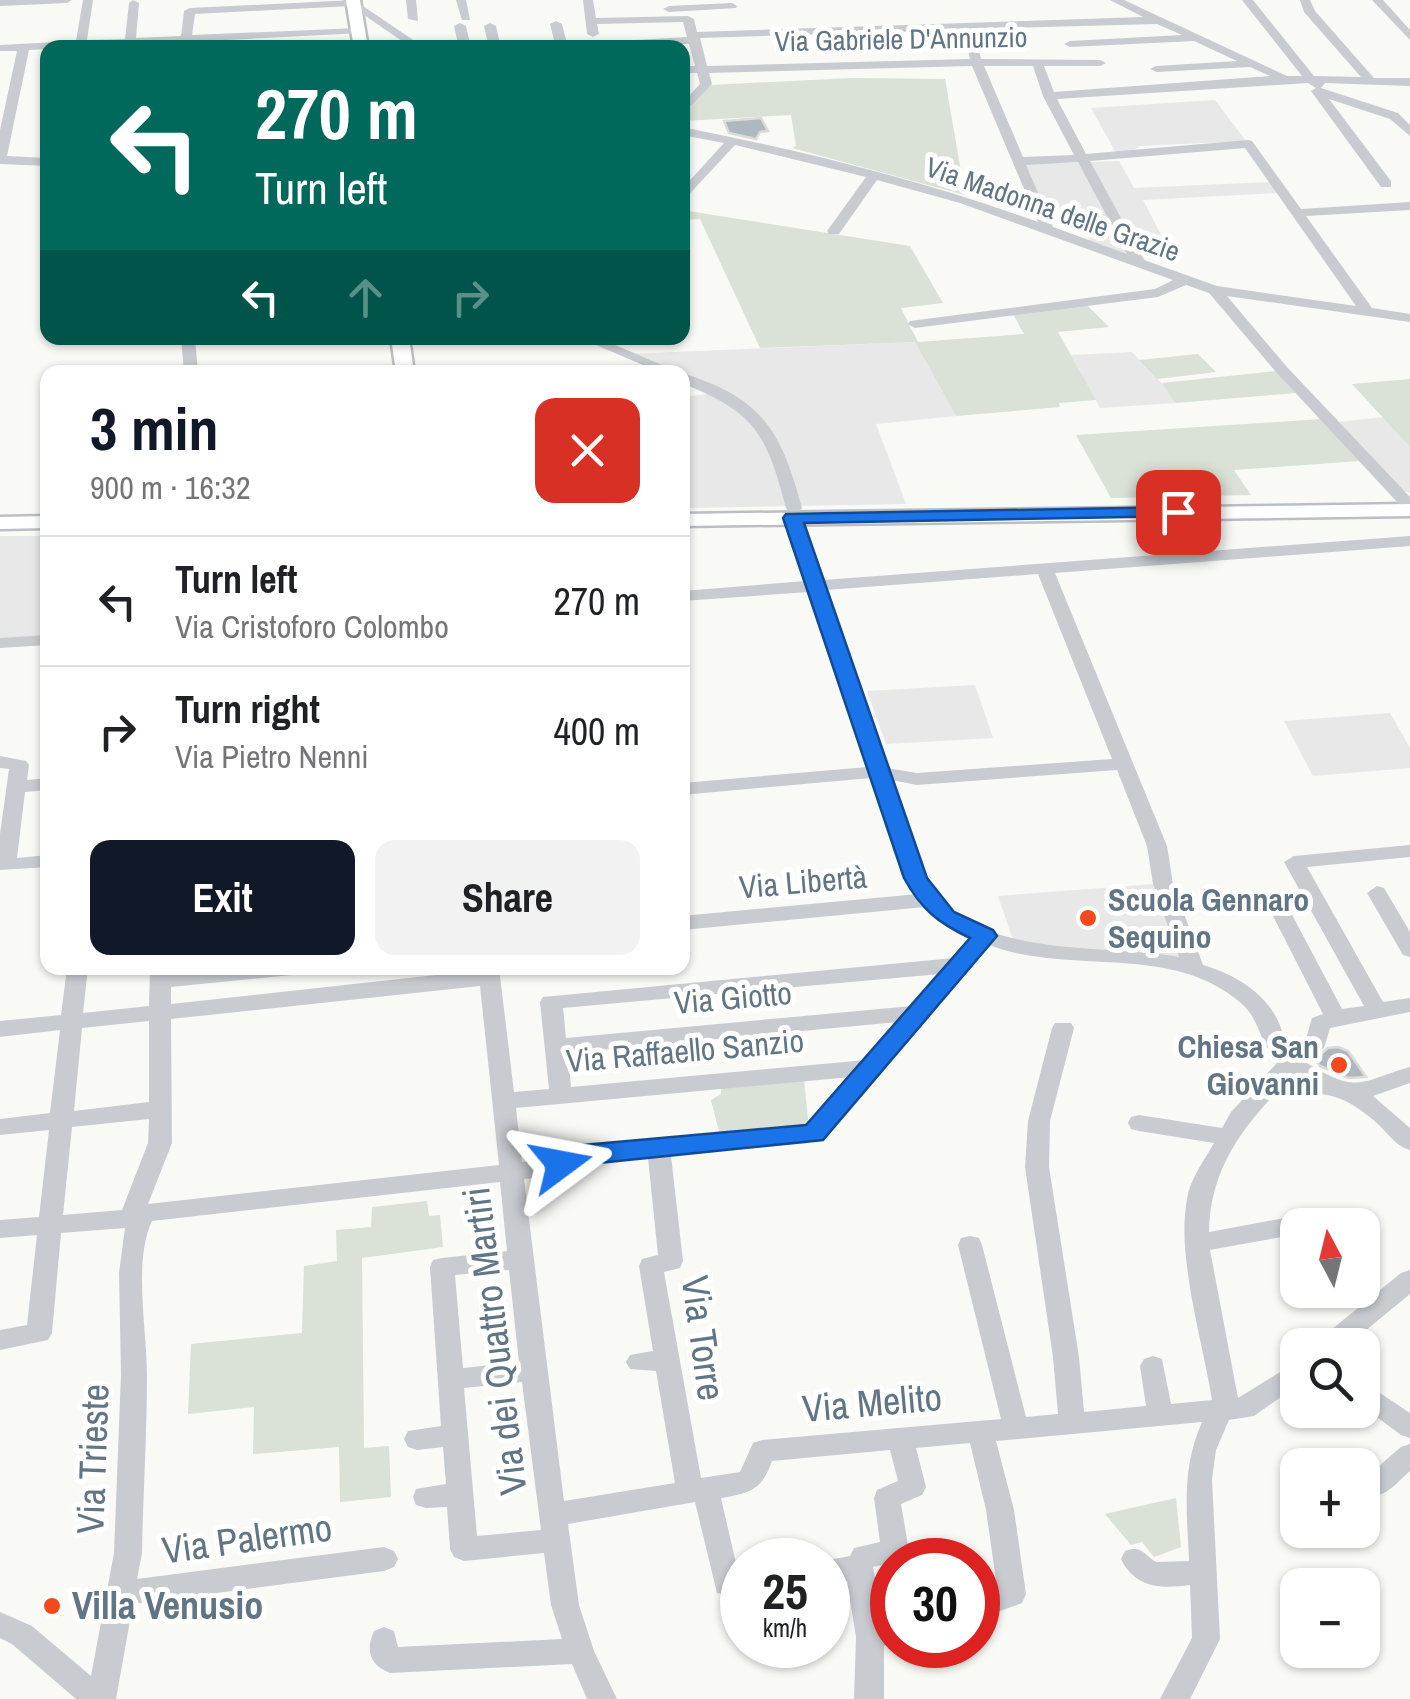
<!DOCTYPE html>
<html lang="en">
<head>
<meta charset="utf-8">
<style>
	:root { --surface:#fff; --page:#f2f2f2; --text:#202124; --muted:#757577; --line:#e0e0e0; --accent:#111827 }
	body { margin:0; font-family:"Archivo Narrow",sans-serif; background:var(--page); color:var(--text); height:100vh; display:flex; flex-direction:column; font-size:38px; white-space:nowrap }
	* { box-sizing:border-box; margin:0 }
	p { font-size:32px; color:var(--muted) }
	.icon { flex:none; width:55px; height:55px; fill:none; stroke:currentColor; stroke-width:2; stroke-linecap:round; stroke-linejoin:round }
	.map { position:relative; flex:1; overflow:hidden }
	.panel { position:absolute; left:40px; top:365px; width:650px; height:610px; display:flex; flex-direction:column; background:var(--surface); border-radius:20px; box-shadow:0 2px 8px #0004 }
	.panel>* { flex:none }
	.hud { position:absolute; left:40px; top:40px; width:650px; height:305px; border-radius:20px; box-shadow:0 2px 8px #0004; background:#00695c; color:#fff; overflow:hidden }
	.needle { width:65px; rotate:353deg }
	.fabs { position:absolute; left:1280px; top:1208px; display:grid; gap:20px }
	.fabs a { display:grid; place-items:center; width:100px; height:100px; border-radius:20px; background:var(--surface); box-shadow:0 2px 8px #0004; font-size:50px }
	.speed { position:absolute; left:720px; top:1538px; display:flex; gap:20px; font-size:50px; font-weight:700; text-align:center }
	.speed>* { display:grid; place-content:center; width:130px; height:130px; border-radius:50%; background:var(--surface); box-shadow:0 2px 8px #0004; line-height:1 }
	.speed small { font-size:25px; font-weight:400 }
	.speed .limit { border:15px solid #d22; background:#fff; color:#111 }
	.pin { position:absolute; display:grid; place-items:center; width:85px; height:85px; color:#fff; margin:-42px; border-radius:20px; box-shadow:0 5px 15px #0006 }
	.me { position:absolute; width:110px; margin:-55px; rotate:77deg; stroke-linejoin:round; filter:drop-shadow(0 0 8px #0008) }
	.turn { display:flex; align-items:center; gap:35px; height:210px; padding:0 50px; font-size:45px }
	.turn .icon { width:130px; height:130px; stroke-width:2.5 }
	.turn b { display:block; font-size:70px; line-height:85px }
	.lanes { display:flex; align-items:center; height:95px; padding:0 50px; background:#0003; justify-content:center; gap:50px; direction:ltr }
	.lanes .off { opacity:.35 }
	.round { display:grid; place-items:center; flex:none; width:105px; height:105px; border-radius:20px; background:var(--page) }
	.summary { display:flex; align-items:center; justify-content:space-between; height:170px; padding:0 50px }
	h1 { font-size:60px; font-weight:700; line-height:75px; color:var(--accent) }
	.button { display:flex; gap:20px; margin-top:auto; padding:20px 50px }
	.button a { flex:1; height:115px; border-radius:20px; background:var(--accent); color:#fff; font-size:40px; font-weight:700; line-height:115px; text-align:center }
	.button a+a { background:var(--page); color:var(--text) }
	ul { padding:0; list-style:none }
	li { display:flex; align-items:center; gap:30px; height:130px; padding:0 50px; border-top:2px solid var(--line) }
	li div { flex:1 }
	li b { display:block; font-size:38px }
	li em { font-style:normal }
	.map>svg:first-child { display:block }
	.built { fill:#e7e8e7 }
	.green { fill:#dae1d6 }
	.building { fill:#afb8be; stroke:#dbdbd8; stroke-width:2.5 }
	.lines { fill:none; stroke-linecap:round; stroke-linejoin:round }
	.major-casing { stroke:#bbbfc3; stroke-width:5 }
	.minor { fill:#c8ccd0; fill-rule:evenodd }
	.major { fill:#fff; fill-rule:evenodd }
	.route { fill:#1a73e8; stroke:#114b97; stroke-width:2.5 }
	.poi-dot { fill:#f3491c; stroke:#fff; stroke-width:4 }
	.labels { text-anchor:middle; stroke-width:10; stroke-linejoin:round; paint-order:stroke }
	.far-street-label { font-size:28px; fill:#617584; stroke:#fff }
	.street-label { font-size:32px; fill:#617584; stroke:#fff }
	.poi-label { font-size:32px; font-weight:bold; fill:#617584; stroke:#fff; text-anchor:start }
	.near-street-label { font-size:38px; fill:#617584; stroke:#fff }
	.near-poi-label { font-size:38px; font-weight:bold; fill:#617584; stroke:#fff; text-anchor:start }
</style>
</head>
<body>
<div class="map">
<svg width="1410" height="1699" viewBox="0 0 1410 1699">
	<rect width="100%" height="100%" fill="#f9f9f6"/>
	<path class="built" d="M1215,100l31,41 -106,5 -11,7h-13l-25,-45z
		M1119,161l15,27 137,-6 8,11 -136,7 26,50 -28,1 6,14 -57,-23 -13,-28 -29,1 -24,-51z
		M915,342l41,74 -80,8 30,80 -223,4v-111l26,-3 -27,-22 -54,-18z
		M1132,352l38,40 6,11 -76,5 -29,-53z
		M1383,417l27,30v46l-11,-3 -60,-68z
		M0,536h47v108l-47,3z
		M975,685l18,53 -107,6 -19,-53z
		M1390,713l20,35v20l-97,8 -29,-55z
		M1155,884l31,74 -119,-9 -54,-9 -15,-44z"/>
	<path class="green" d="M852,78l93,1 20,116 -173,-47 4,-2 -5,-31 -109,6 16,-26 12,-10z
		M682,210l228,36 33,57 -42,5 17,34 106,-8 -11,-20 74,-9 22,22 -51,5 38,68 -37,3 1,4 -104,9 -41,-74 -155,6 -60,-129 -17,1z
		M1198,354l18,18 -59,7 -18,-19z
		M1276,371l20,22 -120,10 -14,-20z
		M1410,379v68l-58,-63z
		M1322,419l37,42 -125,9 17,25 -140,3 -35,-63z
		M804,1079l5,51 -88,9 -10,-39 10,-6v-8z
		M427,1201l2,15 11,-1 3,32 -81,11 2,190 25,-2 2,51 -51,5 -1,-55 -86,7 1,-47 -66,7 3,-70 111,-11 2,-67 33,-5 -1,-31 35,-3 1,-20z
		M1176,1498l5,49 -27,10 -12,-15 -11,3 -26,-31z"/>
	<path class="building" d="M761,118l7,13 -8,1 -4,7 -27,-6 -5,-12z
		M1338,1047l10,4 18,26 -18,1 -28,-12 -5,-7 13,-11z"/>
	<g class="lines">
		<defs>
			<path id="major" d="M346,0h14l8,48h-14z
				M391,338h18l5,34h-18z
				M1410,504v12l-728,10v-12z
				M48,516v12l-48,1v-12z"/>
		</defs>
		<use href="#major" class="major-casing"/>
		<path class="minor" d="M0,0h72l-5,3 -67,3z
			M83,0h10l-6,40 38,-1 4,-36 4,-3 6,3 -3,35 45,-2 3,-25 6,-3 164,-8 71,48h-13l-61,-42 -156,8 -3,21 166,-7 6,3 -2,2 -333,17 -22,106 41,2v8l-48,-2v-34l17,-79h-17v-6l76,-4z
			M406,0h10l2,21 -10,-2z
			M456,0h10l4,20h-8z
			M583,0h10l3,18 92,-2 6,3 3,13 446,-15 -33,-17h14l163,76h15l-60,-76h11l61,76 47,1 -57,-65 -4,-12h10l5,11 59,67h36v8l-85,-3 -4,5 77,25 12,12v11l-20,-17 -61,-20 62,82v6h-10l-70,-96 5,-3 -8,-5 -251,16 29,55 162,-14 4,1 49,68 109,-7v8l-104,6 66,92 38,6v8l-183,-26 59,70 124,131v8l-11,-1 -123,-132 -67,-79 -23,-8 -28,12 -243,31 -7,-4 2,-3 245,-32 18,-9 -213,-77 -83,-23 -38,54h-10l-2,-3 39,-54 -131,-32 -53,57v-13l42,-46 -42,-8v-8c120,24 240,53 356,95l-66,-156 -263,7 3,11 -30,31v-12l18,-19 -3,-11h-15v-7h13l-6,-22 -140,4 6,-4 -5,-20 6,-3 6,3 5,20 120,-7 -4,-15 -86,2 2,10 -6,3 -6,-3zM1157,24l25,11 -112,6 -6,3 6,3 124,-6 43,20 -81,5 -6,3 6,3 94,-5 20,9 -216,16 -10,-26h56l6,-3 -6,-3 -119,-1 -7,-30zM963,30l7,29 -263,7 -7,-28zM984,66h49l10,30 31,59 -51,2zM1245,148l111,158 -139,-20 -73,-26 -54,-99zM1078,162l49,92 -74,-27 -27,-62z
			M1372,0h11l27,30v10z
			M732,3l5,3 -1,2 -67,4 -6,-3 6,-3z
			M460,23l6,3 5,22h-12l-5,-22z
			M490,23l6,3 5,22h-12l-5,-22z
			M181,338h14l3,34h-14z
			M580,338h19l79,34h-19z
			M682,373c81,25 99,58 120,135l-2,3h-12l-2,-3c-20,-75 -30,-95 -104,-125z
			M793,513l8,5 22,62 587,-44v10l-355,27 112,273 6,38 30,81c30,9 61,26 75,56 5,10 6,20 12,29l16,-11 6,-21 11,-4 -50,-98 3,-5h14l52,98 22,-3 -80,-144 10,-6 116,-11v12l-103,10 76,135 27,-4v14l-80,16 -6,20 -19,14c53,32 51,21 105,5v16l-37,13 37,32v22c-13,-3 -21,-15 -30,-24 -37,-34 -59,-37 -108,-29 -37,40 -62,79 -63,135l102,-19 8,3 4,6 -2,3h-23v9l-88,16 28,148 60,-37v24l-44,31 -25,4 -13,30 -4,29 8,160 -30,60h-30l32,-61 -2,-53c-29,4 -55,3 -69,-26l4,-8c17,-6 18,3 31,11l33,-1c-2,-51 -8,-91 13,-139l-206,19 18,69 12,84 -4,9 -44,16v-24l19,-8 -11,-77 -16,-67 -54,5 10,39 -4,8 -21,9 8,47 -4,8 -32,8 9,54 10,-2v24l-8,3v53h-30l2,-62 -9,-56 -19,3v-24l22,-4 4,-8 26,-6 -6,-44 3,-8 21,-9 -8,-31 -118,11c-10,29 -22,32 -51,37l17,74h4v24l-25,-3 -22,-91 -127,22 11,81 15,46 23,48h-30l-15,-35 -182,9c-20,-8 -25,-22 -16,-42l10,-4 10,4 4,16 164,-8 -11,-34 -7,-52 -80,8 -10,-4 -4,-8 -3,-42 -21,1 -10,-3 -3,-8 3,-8 30,-5 -3,-37 -26,3 -9,-3 -4,-8 4,-8 33,-5 -11,-159 3,-7 9,-2 65,-7 -7,-69 -348,39c-19,40 -5,110 -5,154 0,59 -4,119 -5,178l-5,26 247,-32 10,4 4,8 -4,8 -10,4 -251,33 -17,95h-40l-64,-55 -12,-6v-26l32,14 59,50 23,-123 7,-179 -2,-101 6,-45 -64,5 -9,100 -4,7 -48,10v-20l27,-5 10,-90 -37,3v-18l39,-3 10,-87 -49,5v-16l50,-6 10,-83 -60,7v-16l61,-6 6,-47h21l-5,45 66,-7 1,-38h20l1,5 54,-5h78l-11,7 -121,12v17l328,-36 15,124 35,-3 -9,-87 3,-5 411,-39 17,-19 -12,-5 -34,-27 -243,23v-14l236,-22 -17,-27 -30,-89 -189,17v-12l186,-16 -59,-175 -127,9v-10l124,-10 -21,-63zM1038,574l74,185 -195,14 -30,-5 -61,-178zM1117,770l30,76 6,38 26,73c-72,-13 -182,1 -237,-56 -28,-30 -38,-82 -51,-121l26,5zM989,945c81,31 184,-3 253,59 19,17 18,42 35,59l-46,49 -9,16 -83,-13 -8,2 -3,6 3,6 8,2 75,12c-10,18 -24,36 -27,56 -11,57 16,143 25,201l-41,4 -9,-45 -9,-3 -9,3 -4,7 6,40 -62,6 -5,-55 -30,-190 1,-46 24,-93 -3,-5h-16l-3,5 -24,93 -3,46 28,190 5,57 -32,3 -44,-172 -3,-7 -9,-2 -9,2 -3,7 43,174 -239,21 -9,3 -13,29 -39,6 -37,-206 16,-4 3,-7 -12,-105 137,-13 17,-6zM940,974l-28,32 -346,32 -3,-30zM480,986l19,179 -351,39 24,-61 -1,-124zM149,1021v81l-75,9 8,-83zM898,1022l-32,38 -295,27 -3,-34zM851,1077l-46,50 -232,20 -25,12 -26,3 -6,-54zM149,1119l-1,24 -26,67 -59,5 9,-88zM648,1158l10,97 -16,4 -3,7 14,85 -23,4 -4,7 4,7 26,2 19,112 -111,18 -40,-322 29,-3 24,-12zM509,1270l10,92 -56,6 -8,-93zM522,1382l19,148 -64,6 -13,-148z
			M48,635v10l-48,3v-10z
			M0,756l26,5 3,4 -2,15 21,-2v12l-23,2 -8,66 31,-3v12l-48,3v-36l9,-65 -9,-1z
			M1377,886l7,2 26,44v25l-7,-2 -36,-62z
			M1410,1270v24l-62,51h-31l4,-7 80,-65z
			M1362,1381l48,32v25l-9,-3 -39,-29z
			M1410,1444v27c-14,12 -26,30 -45,23v-16l36,-31z"/>
		<use href="#major" class="major"/>
	</g>
	<path class="route" d="M1178,507l7,1v8l-381,7 123,355 27,34 39,18 4,6 -174,204 -244,25 -18,9 -10,-3 -4,-7 4,-7 21,-11 234,-21 164,-187c-32,-15 -49,-29 -66,-60l-121,-360 3,-4z"/>
	<g class="poi-dot">
		<circle cx="1088" cy="918" r="10"/>
		<circle cx="1339" cy="1065" r="10"/>
		<circle cx="52" cy="1606" r="10"/>
	</g>
	<g class="labels">
		<g class="far-street-label">
			<text transform="translate(901 39) rotate(-1)" y="10">Via Gabriele D'Annunzio</text>
			<text transform="translate(1053 209) rotate(19)" y="10">Via Madonna delle Grazie</text>
		</g>
		<g class="street-label">
			<text transform="translate(803 882) rotate(-5)" y="11">Via Libertà</text>
			<text transform="translate(733 998) rotate(-5)" y="11">Via Giotto</text>
			<text transform="translate(685 1051) rotate(-5)" y="11">Via Raffaello Sanzio</text>
		</g>
		<g class="poi-label">
			<text x="1108" y="911">Scuola Gennaro<tspan x="1108" dy="37">Sequino</tspan></text>
			<text x="1319" y="1058" text-anchor="end">Chiesa San<tspan x="1319" dy="37">Giovanni</tspan></text>
		</g>
		<g class="near-street-label">
			<text transform="translate(703 1338) rotate(82)" y="13">Via Torre</text>
			<text transform="translate(495 1341) rotate(-97)" y="13">Via dei Quattro Martiri</text>
			<text transform="translate(872 1403) rotate(-5)" y="13">Via Melito</text>
			<text transform="translate(93 1459) rotate(-88)" y="13">Via Trieste</text>
			<text transform="translate(247 1539) rotate(-8)" y="13">Via Palermo</text>
		</g>
		<g class="near-poi-label">
			<text x="72" y="1619">Villa Venusio</text>
		</g>
	</g>
</svg>
<div class="fabs">
<a><svg class="needle" viewBox="-14 -14 28 28"><path d="M0-13l5 13h-10z" fill="#e53935"/><path d="M0 13l5-13h-10z" fill="#757577"/></svg></a>
<a><svg class="icon" aria-label="search" viewBox="0 0 24 24"><circle cx="10" cy="10" r="6"/><path d="M15 15l6 6"/></svg></a>
<a>+</a>
<a>−</a>
</div>
<div class="speed"><div>25<small>km/h</small></div><div class="limit">30</div></div>
<div class="pin" style="left:1178px;top:512px;background:#d93025"><svg class="icon" aria-label="arrive" viewBox="0 0 24 24"><path d="M6 21V4h12l-3 4 3 4H6"/></svg></div>
<svg class="me" style="left:561px;top:1164px" viewBox="-20 -20 40 40"><path d="M0-17L14 15 0 8-14 15z" fill="#1a73e8" stroke="#fff" stroke-width="4"/></svg>
<div class="hud">
<div class="turn"><svg class="icon" aria-label="left" viewBox="0 0 24 24"><path d="M17 20v-9H6M10 6l-5 5 5 5"/></svg><div><b>270 m</b>Turn left</div></div>
<div class="lanes"><svg class="icon" aria-label="left" viewBox="0 0 24 24"><path d="M17 20v-9H6M10 6l-5 5 5 5"/></svg><svg class="icon off" aria-label="ahead" viewBox="0 0 24 24"><path d="M12 20V5M6 11l6-6 6 6"/></svg><svg class="icon off" aria-label="right" viewBox="0 0 24 24"><path d="M7 20v-9h11M14 6l5 5-5 5"/></svg></div>
</div>
<section class="panel">
<div class="summary"><div><h1>3 min</h1><p>900 m · 16:32</p></div><a class="round" style="background:#d93025;color:#fff"><svg class="icon" aria-label="close" viewBox="0 0 24 24"><path d="M6 6l12 12M18 6L6 18"/></svg></a></div>
<ul>
<li><svg class="icon" aria-label="left" viewBox="0 0 24 24"><path d="M17 20v-9H6M10 6l-5 5 5 5"/></svg><div><b>Turn left</b><p>Via Cristoforo Colombo</p></div><em>270 m</em></li>
<li><svg class="icon" aria-label="right" viewBox="0 0 24 24"><path d="M7 20v-9h11M14 6l5 5-5 5"/></svg><div><b>Turn right</b><p>Via Pietro Nenni</p></div><em>400 m</em></li>
</ul>
<div class="button"><a>Exit</a><a>Share</a></div>
</section>
</div>
</body>
</html>
